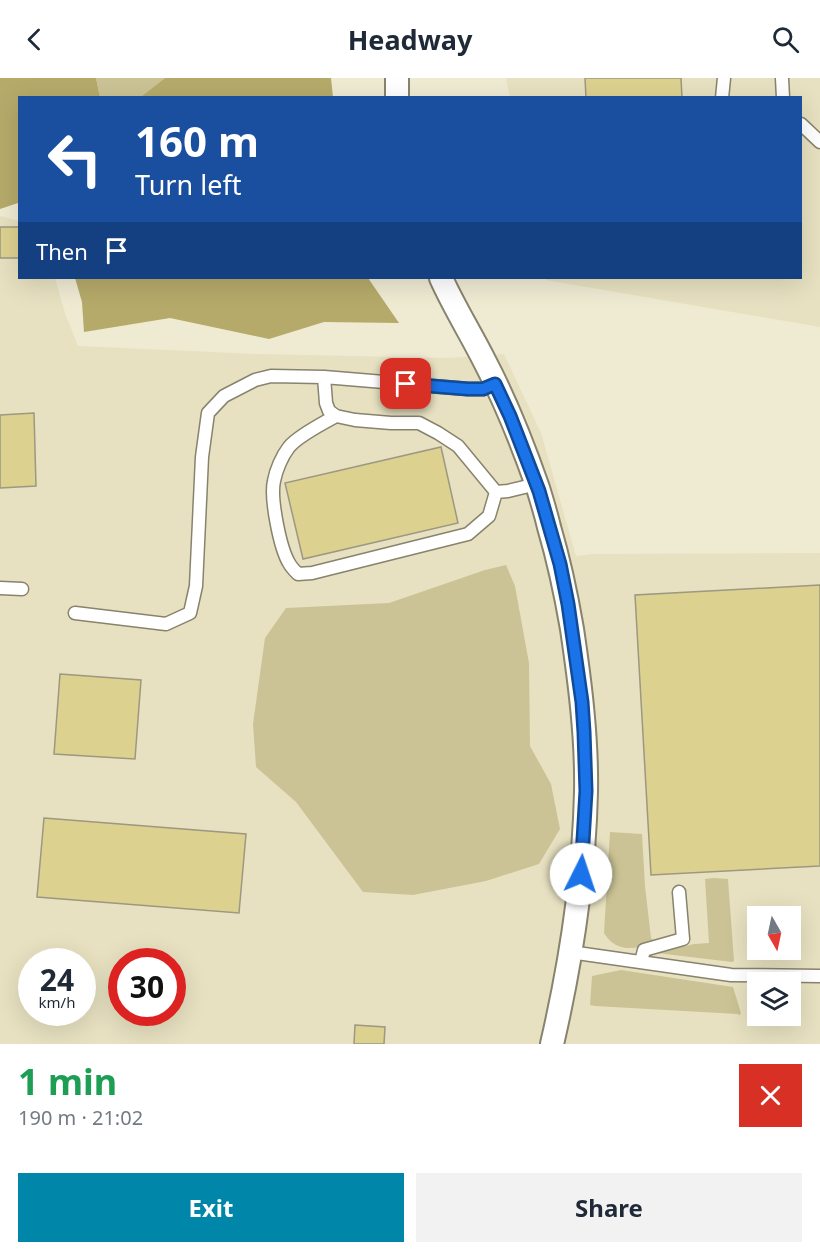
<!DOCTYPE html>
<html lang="en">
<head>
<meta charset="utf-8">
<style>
	:root { --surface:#fff; --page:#f2f2f3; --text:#1f2937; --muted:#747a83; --accent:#0086a8 }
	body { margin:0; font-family:"Noto Sans",sans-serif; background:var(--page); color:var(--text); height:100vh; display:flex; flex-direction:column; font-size:22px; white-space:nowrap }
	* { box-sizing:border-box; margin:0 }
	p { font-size:20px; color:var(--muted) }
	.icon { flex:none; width:33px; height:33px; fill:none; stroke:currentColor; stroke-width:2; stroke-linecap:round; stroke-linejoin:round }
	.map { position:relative; height:966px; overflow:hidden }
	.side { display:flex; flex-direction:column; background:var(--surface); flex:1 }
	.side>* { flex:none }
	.top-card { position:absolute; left:18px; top:18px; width:784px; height:183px; border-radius:0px; box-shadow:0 6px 24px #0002; background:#1a4fa0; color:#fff; overflow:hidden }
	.needle { width:39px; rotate:171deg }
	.fabs { position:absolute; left:747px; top:828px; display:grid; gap:12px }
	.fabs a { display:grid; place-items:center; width:54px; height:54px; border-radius:0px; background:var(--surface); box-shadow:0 6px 24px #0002; font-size:30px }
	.speed { position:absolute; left:18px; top:870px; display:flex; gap:12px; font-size:30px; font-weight:700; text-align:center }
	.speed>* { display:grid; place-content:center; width:78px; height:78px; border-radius:50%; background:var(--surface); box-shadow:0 6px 24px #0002; line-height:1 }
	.speed small { font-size:15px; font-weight:400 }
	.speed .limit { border:9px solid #d22; background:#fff; color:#111 }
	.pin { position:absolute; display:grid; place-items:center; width:51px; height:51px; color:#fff; margin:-26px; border-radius:12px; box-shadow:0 3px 9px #0006 }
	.me { position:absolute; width:66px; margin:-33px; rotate:4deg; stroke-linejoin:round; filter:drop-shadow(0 0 4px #0008) }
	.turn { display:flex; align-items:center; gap:21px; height:126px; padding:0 18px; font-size:27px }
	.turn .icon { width:78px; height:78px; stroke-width:2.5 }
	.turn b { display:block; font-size:42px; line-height:51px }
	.then { display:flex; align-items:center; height:57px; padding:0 18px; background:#0003; gap:12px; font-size:22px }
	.round { display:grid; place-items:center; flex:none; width:63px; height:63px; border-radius:0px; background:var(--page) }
	.summary { display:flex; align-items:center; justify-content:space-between; height:102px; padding:0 18px }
	h1 { font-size:36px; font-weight:700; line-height:45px; color:#1e9e55 }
	.cta { display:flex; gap:12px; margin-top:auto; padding:12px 18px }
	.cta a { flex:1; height:69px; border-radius:0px; background:var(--accent); color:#fff; font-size:24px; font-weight:700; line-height:69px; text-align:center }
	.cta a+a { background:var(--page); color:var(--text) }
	header { display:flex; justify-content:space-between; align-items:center; height:78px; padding:0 18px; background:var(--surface); font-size:27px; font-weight:700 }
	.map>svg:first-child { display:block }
	.built { fill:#e7e1c1; fill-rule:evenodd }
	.green { fill:#cbc395 }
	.forest { fill:#b5aa6a }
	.building { fill:#ddd190; stroke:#9c9881; stroke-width:1.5 }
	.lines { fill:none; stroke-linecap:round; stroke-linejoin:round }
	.service-casing { stroke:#87836d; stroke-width:15 }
	.minor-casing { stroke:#87836d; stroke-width:26 }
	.service { stroke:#fff; stroke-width:12 }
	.minor { stroke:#fff; stroke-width:22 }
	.route-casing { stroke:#114b97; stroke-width:15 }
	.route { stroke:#1a73e8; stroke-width:10 }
</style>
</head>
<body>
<header><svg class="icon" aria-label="back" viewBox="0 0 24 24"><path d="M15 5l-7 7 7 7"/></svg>Headway<svg class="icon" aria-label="search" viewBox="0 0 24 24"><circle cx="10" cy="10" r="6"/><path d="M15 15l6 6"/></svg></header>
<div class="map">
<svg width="820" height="966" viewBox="0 0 820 966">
	<rect width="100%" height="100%" fill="#efead2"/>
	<path class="built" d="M506,0h314v249l-274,-47v-2h255v-180l-291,-1z
		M0,138l19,5 1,57h35l10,35 13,33 179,8 192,4 55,-4 37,79 35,123 16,-2 228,-1v491h-820zM758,838h32v34h-32zM32,884h50v50h-50zM122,884h50v50h-50zM758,904h32v34h-32z"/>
	<path class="green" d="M96,0h69l-24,20 -41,-1z
		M506,487l9,21 14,77 1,83 21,38 9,45 -21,35 -53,17 -73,14 -50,-3 -67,-90 -40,-35 -3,-43 12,-86 21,-30 103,-5 96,-33z
		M610,754l32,2 3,52 6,52 3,3 -2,3c-18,5 -36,9 -48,-11z
		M714,800l14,1 6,82 -2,1 -75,-9 37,-9 15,-1 -4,-64z
		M621,892l112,17 8,26 -1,2 -3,-1 -142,-8 -5,-1 2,-29z"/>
	<path class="forest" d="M0,0h96l4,19 -80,1 -1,106 -1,-1 -18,6z
		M165,0h166l2,19h-192z
		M75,200h293l31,45 -75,-1 -55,17 -99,-21 -86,14 -2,-30z"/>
	<path class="building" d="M585,0h96l1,20h-96z
		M0,149h20v31h-20z
		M34,335l2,73 -36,2v-73z
		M441,369l17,76 -155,36 -18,-76z
		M820,507v281l-169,9 -16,-280z
		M60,596l81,6 -6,79 -81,-5z
		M44,740l202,16 -7,79 -202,-16z
		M355,947l30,2 -1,17h-30z"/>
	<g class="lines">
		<defs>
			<path id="service" d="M782,0l1,20
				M722,20l2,-20
				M801,46l19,18
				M324,299l2,26 3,8 7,5 19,4 36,3h28l19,10 20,13 38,46 12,-1 29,-7
				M336,338c-13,7 -38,20 -47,31 -7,9 -13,23 -15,34 -4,17 6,67 15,82 2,4 6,8 9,11l14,-1 156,-39 21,-18 7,-24
				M0,510l22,1
				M75,535l91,11 24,-11 6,-27 6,-129 6,-44 16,-17 31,-16 16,-4 53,1 144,12h16l11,-5
				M570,874l161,23 89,1
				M641,884l3,-12 39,-11 -4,-47"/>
			<path id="minor" d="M397,20v-20
				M441,200c13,29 30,56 44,84 21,40 38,83 53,126 4,13 8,26 11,39 10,34 17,67 23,102 8,54 15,109 14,163 -2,85 -15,170 -34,252"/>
		</defs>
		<use href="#service" class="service-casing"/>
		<use href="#minor" class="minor-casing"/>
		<use href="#service" class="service"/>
		<use href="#minor" class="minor"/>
	</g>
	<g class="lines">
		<defs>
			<path id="route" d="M406,306l62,5h15l12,-5 15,32 29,75 21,73 8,40 14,98 2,30 2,59 -5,83"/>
		</defs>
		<use href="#route" class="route-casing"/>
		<use href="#route" class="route"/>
	</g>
</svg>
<div class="fabs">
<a><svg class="needle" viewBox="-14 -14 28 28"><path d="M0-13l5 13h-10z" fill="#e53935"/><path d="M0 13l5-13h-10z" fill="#747a83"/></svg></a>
<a><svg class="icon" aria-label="layers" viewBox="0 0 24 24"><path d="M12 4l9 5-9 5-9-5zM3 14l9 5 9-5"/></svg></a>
</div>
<div class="speed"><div>24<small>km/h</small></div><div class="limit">30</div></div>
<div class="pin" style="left:406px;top:306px;background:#d93025"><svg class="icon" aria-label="arrive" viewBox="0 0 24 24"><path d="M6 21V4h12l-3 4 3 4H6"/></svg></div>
<svg class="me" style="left:581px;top:796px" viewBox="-20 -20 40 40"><circle r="19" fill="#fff"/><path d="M0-13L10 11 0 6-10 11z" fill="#1a73e8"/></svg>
<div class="top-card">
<div class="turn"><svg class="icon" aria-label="left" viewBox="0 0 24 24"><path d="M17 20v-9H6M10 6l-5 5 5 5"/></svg><div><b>160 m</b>Turn left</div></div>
<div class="then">Then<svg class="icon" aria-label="arrive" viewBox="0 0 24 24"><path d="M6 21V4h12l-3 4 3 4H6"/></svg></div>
</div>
</div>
<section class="side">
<div class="summary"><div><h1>1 min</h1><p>190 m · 21:02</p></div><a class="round" style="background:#d93025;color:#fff"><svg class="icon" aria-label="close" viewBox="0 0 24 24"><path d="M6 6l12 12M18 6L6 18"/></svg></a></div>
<div class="cta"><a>Exit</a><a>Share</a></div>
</section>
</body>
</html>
